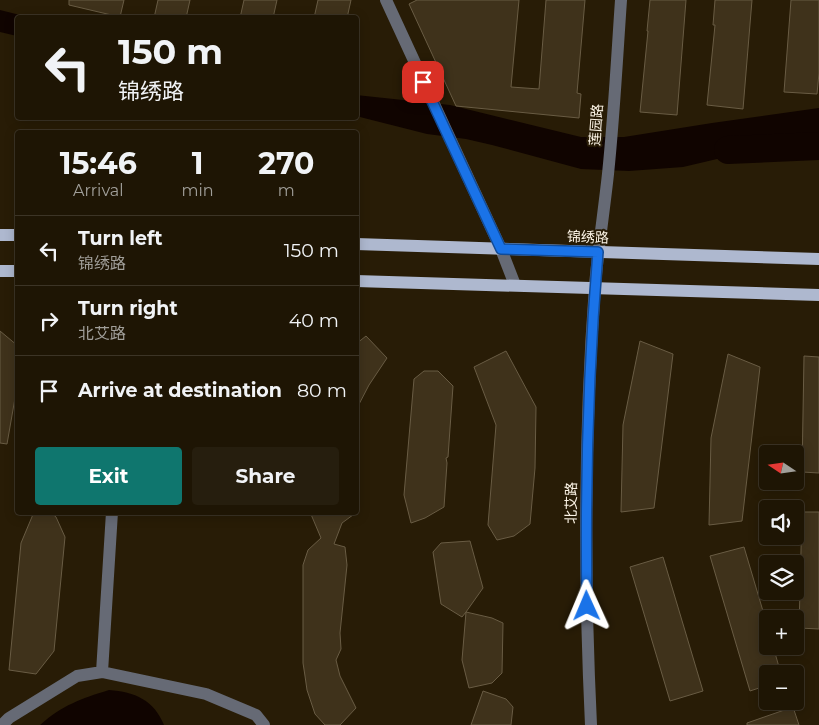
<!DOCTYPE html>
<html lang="en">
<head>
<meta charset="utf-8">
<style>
	:root { --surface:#1e1504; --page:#261e0e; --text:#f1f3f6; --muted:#a19f9a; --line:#3c3426; --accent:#0f766e }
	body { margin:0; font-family:Montserrat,"Noto Sans SC",sans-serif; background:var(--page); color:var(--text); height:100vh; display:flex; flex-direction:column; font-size:19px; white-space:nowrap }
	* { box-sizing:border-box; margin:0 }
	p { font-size:16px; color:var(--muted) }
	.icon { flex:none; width:28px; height:28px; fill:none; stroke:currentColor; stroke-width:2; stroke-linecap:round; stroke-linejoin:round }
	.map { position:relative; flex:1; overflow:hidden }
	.details { position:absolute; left:15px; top:130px; width:344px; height:385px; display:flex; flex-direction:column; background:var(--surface); border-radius:5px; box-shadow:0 2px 12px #0003,0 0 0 1px var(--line) }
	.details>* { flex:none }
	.banner { position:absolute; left:15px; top:15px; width:344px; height:105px; border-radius:5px; box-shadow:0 2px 12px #0003,0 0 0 1px var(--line); background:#1e1504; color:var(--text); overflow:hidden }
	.needle { width:32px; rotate:283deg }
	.controls { position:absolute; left:759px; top:445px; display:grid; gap:10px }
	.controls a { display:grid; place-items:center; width:45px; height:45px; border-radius:5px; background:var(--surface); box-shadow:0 2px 12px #0003,0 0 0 1px var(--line); font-size:25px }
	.pin { position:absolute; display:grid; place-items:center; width:42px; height:42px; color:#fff; margin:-21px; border-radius:10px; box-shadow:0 2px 8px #0006 }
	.me { position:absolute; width:55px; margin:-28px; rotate:359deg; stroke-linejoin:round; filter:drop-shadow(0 0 4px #0008) }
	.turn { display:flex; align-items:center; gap:18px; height:105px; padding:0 20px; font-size:22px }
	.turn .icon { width:65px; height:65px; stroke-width:2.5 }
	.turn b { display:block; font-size:35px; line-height:42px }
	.eta { display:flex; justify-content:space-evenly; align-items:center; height:85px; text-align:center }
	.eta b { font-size:30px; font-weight:700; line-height:35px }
	.cta { display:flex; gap:10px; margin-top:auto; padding:10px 20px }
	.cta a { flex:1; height:58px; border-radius:5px; background:var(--accent); color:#fff; font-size:20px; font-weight:700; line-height:58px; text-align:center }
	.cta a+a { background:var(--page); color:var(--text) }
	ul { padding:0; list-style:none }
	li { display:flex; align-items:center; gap:15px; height:70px; padding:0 20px; border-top:1px solid var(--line) }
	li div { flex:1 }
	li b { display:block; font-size:19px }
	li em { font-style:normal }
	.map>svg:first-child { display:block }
	.water { fill:#100400 }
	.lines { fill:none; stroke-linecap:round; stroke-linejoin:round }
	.river { stroke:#100400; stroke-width:28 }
	.building { fill:#3f321b; stroke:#695c44 }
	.minor { stroke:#666a75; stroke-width:12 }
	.major { stroke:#aeb8cf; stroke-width:12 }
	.route-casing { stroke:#114b97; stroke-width:12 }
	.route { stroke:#1a73e8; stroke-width:9 }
	.labels { text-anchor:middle; stroke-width:4; stroke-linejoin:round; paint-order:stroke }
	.street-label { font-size:14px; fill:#fcf4e6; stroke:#281c06 }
</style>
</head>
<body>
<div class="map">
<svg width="819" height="725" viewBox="0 0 819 725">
	<rect width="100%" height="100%" fill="#281c06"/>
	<path class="water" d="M0,10l28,7 -10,1 -1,18 -17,-4z
		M356,95l94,10 131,32h43l88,-14 107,-15v38l-55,2 -81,19 -54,4 -48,-2 -89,-24 -26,-6 -39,-5 -71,-18z
		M109,690c26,2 45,10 55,35h-124c23,-20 40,-26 69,-35z"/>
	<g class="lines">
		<path class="river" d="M728,150l91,-4"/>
	</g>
	<path class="building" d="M69,0h55l-4,17 -51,-12z
		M158,0h32l-4,18h-32z
		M244,0h33l-4,18h-33z
		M318,0h33l-4,18h-33z
		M417,0h102l-8,87 28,2 7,-89h39l-8,93 4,1 -2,24 -123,-12 -47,-102z
		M650,0h36l-9,115 -37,-3 8,-81h-1z
		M715,0h37l-9,109 -36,-4 8,-80h-2z
		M791,0h28v73l-2,21 -33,-2z
		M0,331l18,15v35l-11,63 -7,-1z
		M366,336l21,22 -18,27 -13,25v-66z
		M640,341l33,13 -19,154 -33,4 2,-87z
		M506,351l30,56 -1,61 -5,56 -16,12 -17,4 -9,-15 8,-100 -22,-58z
		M728,354l32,13 -18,154 -33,4 2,-87z
		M804,356l15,1v116l-17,-1z
		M424,371h14l15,15 -5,71 -2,1 1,5 -3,44 -19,11 -14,5 -7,-28 10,-116z
		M34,512h16l6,5 9,20 -11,114 -18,23 -27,-4 12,-127z
		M310,512h47l-15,11 -8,21 11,3 2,18 -7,68 1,16 -5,11 4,16 16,32 -16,17h-15l-10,-11 -8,-24 -2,-14 -2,-13v-98l5,-15 13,-12z
		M802,512h17v117l-20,-1z
		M470,541l13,47 -17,24 26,6 11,5 -1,50 -10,10 -23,5 -7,-28 4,-48 -4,5 -21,-13 -8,-52 8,-9z
		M744,547l24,81v18h5l8,28h-13v11l-18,6 -40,-135z
		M663,557l40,134 -33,10 -40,-134z
		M483,691l23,8 7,8 -2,18h-40z
		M793,707l6,18h-52v-2z"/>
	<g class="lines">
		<path class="minor" d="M386,0l115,249 14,36
			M112,512l-10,160 104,22 50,21 8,10
			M2,725l7,-7 68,-42 25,-4
			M591,725c-7,-146 -7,-293 4,-439 3,-37 9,-75 13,-112 6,-58 9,-116 13,-174"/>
		<path class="major" d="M0,235h18
			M356,244l463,15
			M0,271h18
			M356,281l463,14"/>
	</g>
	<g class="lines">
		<defs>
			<path id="route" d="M423,82l78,167 97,3c-10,118 -13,236 -11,354"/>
		</defs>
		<use href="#route" class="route-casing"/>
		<use href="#route" class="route"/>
	</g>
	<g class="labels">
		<g class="street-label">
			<text transform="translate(596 125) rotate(-86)" y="5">莲园路</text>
			<text transform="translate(588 237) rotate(2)" y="5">锦绣路</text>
			<text transform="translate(571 503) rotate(-89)" y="5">北艾路</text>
		</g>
	</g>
</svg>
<div class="controls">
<a><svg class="needle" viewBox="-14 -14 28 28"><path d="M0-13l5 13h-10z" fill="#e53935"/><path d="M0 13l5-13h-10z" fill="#a19f9a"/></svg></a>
<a><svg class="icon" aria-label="sound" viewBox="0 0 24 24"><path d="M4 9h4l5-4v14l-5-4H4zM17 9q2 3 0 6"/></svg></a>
<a><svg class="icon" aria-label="layers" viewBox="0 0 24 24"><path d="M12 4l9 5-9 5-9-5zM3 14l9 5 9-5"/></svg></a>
<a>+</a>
<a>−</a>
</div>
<div class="pin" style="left:423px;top:82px;background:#d93025"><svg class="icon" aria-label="arrive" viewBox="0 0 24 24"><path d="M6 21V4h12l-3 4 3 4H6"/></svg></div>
<svg class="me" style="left:587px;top:606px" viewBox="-20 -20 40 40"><path d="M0-17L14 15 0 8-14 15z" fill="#1a73e8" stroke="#fff" stroke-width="4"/></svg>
<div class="banner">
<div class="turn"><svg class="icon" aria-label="left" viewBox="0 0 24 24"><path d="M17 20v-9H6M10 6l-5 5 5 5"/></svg><div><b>150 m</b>锦绣路</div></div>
</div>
<section class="details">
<div class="eta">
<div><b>15:46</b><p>Arrival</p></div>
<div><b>1</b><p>min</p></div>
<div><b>270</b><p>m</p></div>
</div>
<ul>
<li><svg class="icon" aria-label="left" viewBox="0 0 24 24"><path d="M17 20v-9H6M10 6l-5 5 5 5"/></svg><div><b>Turn left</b><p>锦绣路</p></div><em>150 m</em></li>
<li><svg class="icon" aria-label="right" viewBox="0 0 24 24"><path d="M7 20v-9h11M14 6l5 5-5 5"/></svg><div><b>Turn right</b><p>北艾路</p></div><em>40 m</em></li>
<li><svg class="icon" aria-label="arrive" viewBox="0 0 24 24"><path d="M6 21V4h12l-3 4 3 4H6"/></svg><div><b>Arrive at destination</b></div><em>80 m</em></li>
</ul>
<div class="cta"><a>Exit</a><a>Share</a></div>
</section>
</div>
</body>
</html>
